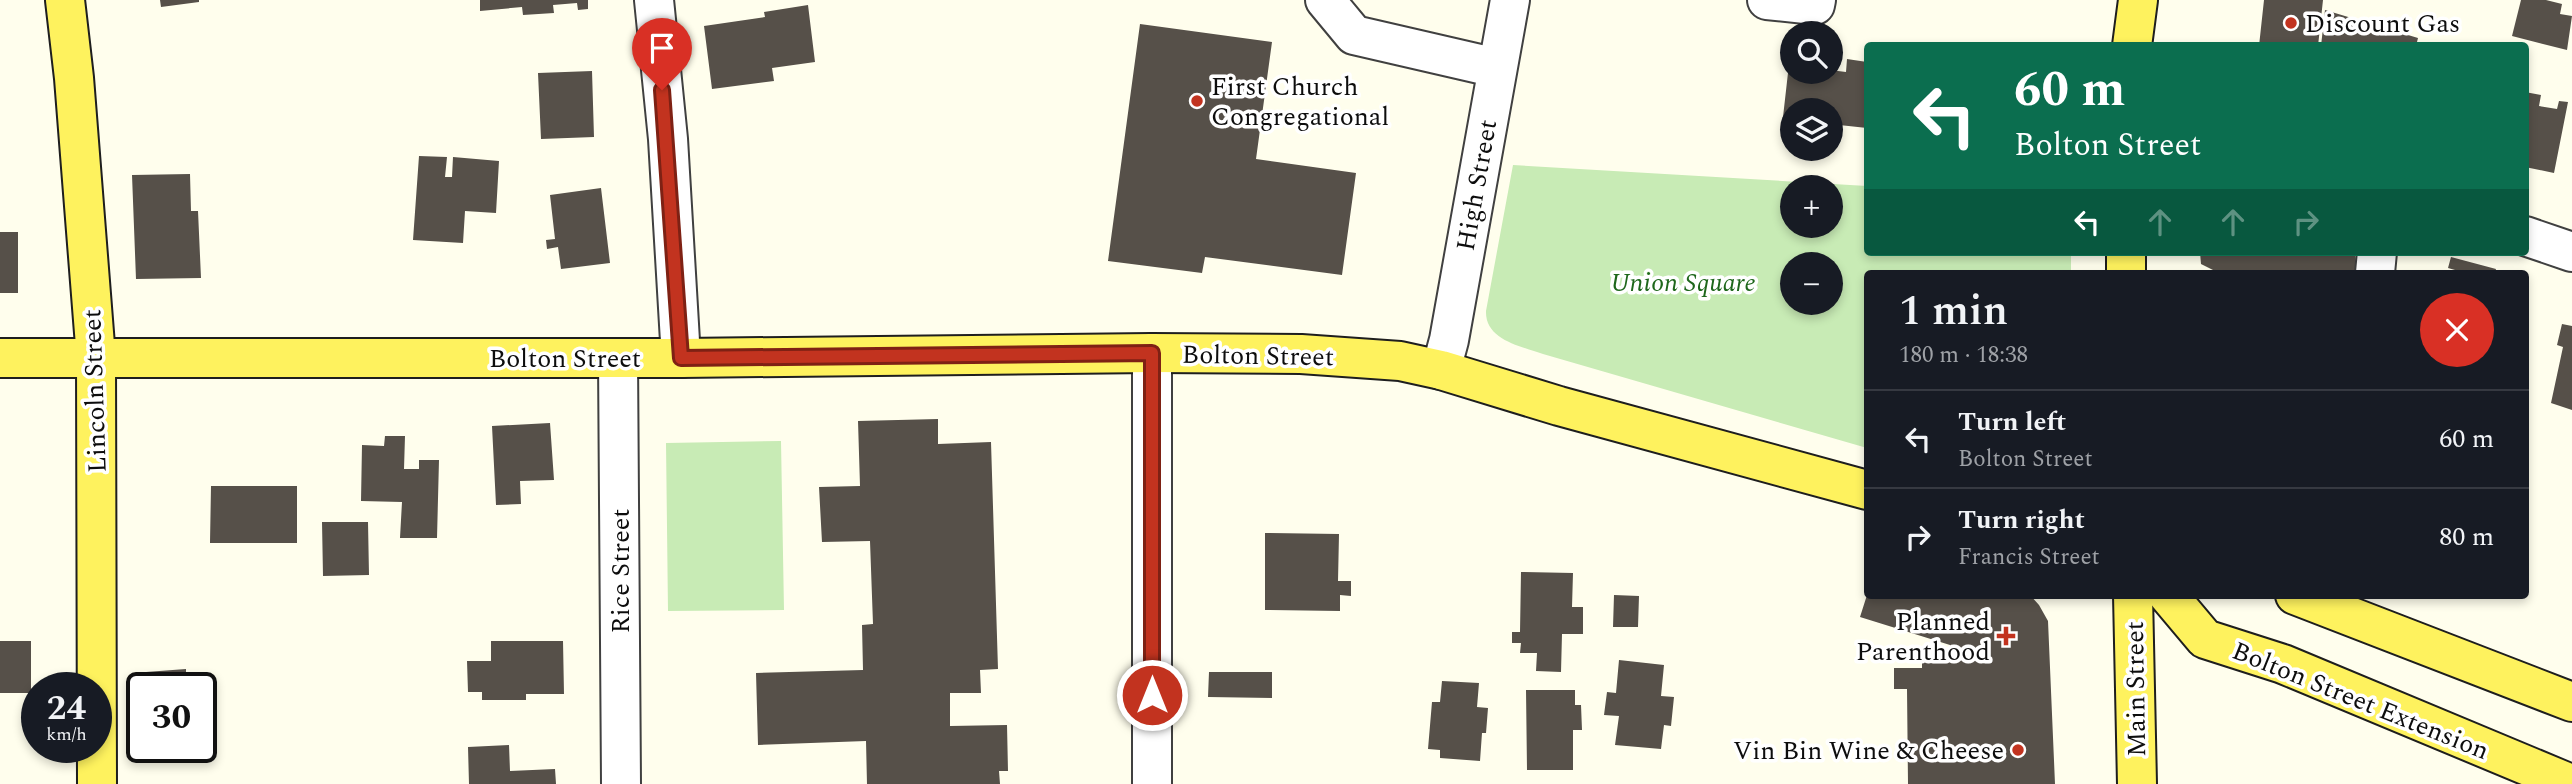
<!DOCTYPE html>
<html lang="en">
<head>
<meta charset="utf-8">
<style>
	:root { --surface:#171b24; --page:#242831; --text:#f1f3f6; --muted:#9ea1a6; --line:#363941 }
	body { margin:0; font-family:Spectral,serif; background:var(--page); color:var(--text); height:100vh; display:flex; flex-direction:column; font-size:26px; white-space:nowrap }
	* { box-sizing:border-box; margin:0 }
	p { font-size:23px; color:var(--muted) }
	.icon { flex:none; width:38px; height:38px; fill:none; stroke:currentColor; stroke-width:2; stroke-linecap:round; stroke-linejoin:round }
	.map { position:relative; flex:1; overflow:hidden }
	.details { position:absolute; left:1864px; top:270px; width:665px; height:329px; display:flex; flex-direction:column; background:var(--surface); border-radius:7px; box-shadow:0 4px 10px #0003 }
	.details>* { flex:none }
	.top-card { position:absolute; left:1864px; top:42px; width:665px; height:214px; border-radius:7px; box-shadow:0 4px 10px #0003; background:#0b6e4f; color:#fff; overflow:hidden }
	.tools { position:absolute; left:1780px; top:21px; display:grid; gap:14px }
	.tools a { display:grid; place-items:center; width:63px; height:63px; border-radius:50%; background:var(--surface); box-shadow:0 4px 10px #0003; font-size:35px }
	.speed { position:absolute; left:21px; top:672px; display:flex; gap:14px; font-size:35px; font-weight:700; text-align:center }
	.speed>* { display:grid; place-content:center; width:91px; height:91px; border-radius:50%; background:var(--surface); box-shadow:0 4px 10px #0003; line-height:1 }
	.speed small { font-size:18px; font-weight:400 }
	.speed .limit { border:4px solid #111; border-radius:10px; background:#fff; color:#111 }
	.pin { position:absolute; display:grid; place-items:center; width:60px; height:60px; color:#fff; margin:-72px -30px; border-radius:50% 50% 50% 0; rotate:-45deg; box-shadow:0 0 7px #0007 }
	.pin .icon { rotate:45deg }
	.me { position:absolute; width:77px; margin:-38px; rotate:0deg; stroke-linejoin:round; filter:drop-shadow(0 0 5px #0008) }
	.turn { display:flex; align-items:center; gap:24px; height:147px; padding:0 35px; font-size:32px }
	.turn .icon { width:91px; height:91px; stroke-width:2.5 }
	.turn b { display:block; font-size:49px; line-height:60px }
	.lanes { display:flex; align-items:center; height:66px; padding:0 35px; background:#0003; justify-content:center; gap:35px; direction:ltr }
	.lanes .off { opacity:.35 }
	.round { display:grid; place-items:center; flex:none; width:74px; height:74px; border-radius:37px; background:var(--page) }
	.headline { display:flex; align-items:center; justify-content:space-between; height:119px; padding:0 35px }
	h1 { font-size:42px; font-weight:600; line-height:52px }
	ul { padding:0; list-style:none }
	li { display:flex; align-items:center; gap:21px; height:98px; padding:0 35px; border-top:2px solid var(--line) }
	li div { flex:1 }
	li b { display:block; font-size:26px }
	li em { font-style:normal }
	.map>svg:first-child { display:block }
	.green { fill:#c8ebb5; fill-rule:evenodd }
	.building { fill:#565049 }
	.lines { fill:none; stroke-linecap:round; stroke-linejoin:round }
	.minor-casing { stroke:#404040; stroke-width:42 }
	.major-casing { stroke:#1e1e1e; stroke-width:42 }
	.minor { stroke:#fff; stroke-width:38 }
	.major { stroke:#fef25e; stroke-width:38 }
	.route-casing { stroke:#7e2114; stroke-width:18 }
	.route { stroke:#c2331f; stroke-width:12 }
	.poi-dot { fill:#c2331f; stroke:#fff; stroke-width:2.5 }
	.labels { text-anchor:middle; stroke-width:7; stroke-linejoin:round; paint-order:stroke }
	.poi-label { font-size:26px; fill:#0d0d0d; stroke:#fff; text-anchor:start }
	.street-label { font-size:26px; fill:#0d0d0d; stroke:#fff }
	.park-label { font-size:26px; font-style:italic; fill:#1e671b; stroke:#fff }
</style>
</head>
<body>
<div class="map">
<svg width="2572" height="784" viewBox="0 0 2572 784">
	<rect width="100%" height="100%" fill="#fffeed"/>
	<path class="green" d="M1513,165l354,21v66h204v21h-204v175l-324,-94c-22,-8 -58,-14 -57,-43zM1792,187h38v39h-38zM1792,264h38v39h-38z
		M781,441l3,169 -116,1 -2,-168z"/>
	<path class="building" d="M160,0h39v2l-38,5z
		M480,0h108v9l-10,1 -1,-7 -24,2 1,8 -31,2 -1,-8 -42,4z
		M2264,0h59l-5,46h-59z
		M2521,0h25l16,4 -2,10 12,2 -5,34 -55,-14z
		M808,5l7,57 -43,6 2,13 -62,8 -8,-63 61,-9 -1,-5z
		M2325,10l93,28 -2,8h-95z
		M1140,24l132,18 -16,117 100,14 -14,102 -137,-18 -3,16 -94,-12z
		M1847,59l20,3v66l-37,-4v-14h-38v9l-9,-2 6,-53h3v8h38v-2l16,2z
		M592,71l2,66 -53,2 -3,-66z
		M2525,92l16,3 -2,11 18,3 2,-8 9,1 -14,71 -29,-6z
		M419,156l28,1 -2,20h7l1,-20 46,4 -3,52 -31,-2 -2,32 -50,-3z
		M190,174l1,37h7l3,67 -65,1 -4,-104z
		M601,188l9,75 -49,6 -3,-22 -11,2 -1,-9 9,-1 -5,-44z
		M0,232h18v61h-18z
		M2200,252h155l2,21h-138l-18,-9z
		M2451,257l45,12 -1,4h-41l1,-3 -7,-2z
		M2562,324l10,2v84l-21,-7 12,-56 -6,-2z
		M938,419v25l53,-2 7,227 -18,1 1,23h-31v33l57,-1 1,46h-9l1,13h-133l-1,-43 -108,4 -2,-72 107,-3 -1,-45 11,-1 -3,-83 -48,1 -3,-55 41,-1 -2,-65z
		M550,423l4,57 -34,1 1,23 -25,1 -4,-79z
		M385,436h20l-1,33h15v-9h20l-2,78h-37l2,-36 -41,-1 1,-56 22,1z
		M211,486h86v57h-87z
		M322,522h46l1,53 -46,1z
		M1265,533l74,1 -1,47h13v15l-11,-1v16l-75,-1z
		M1521,572l52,1 -1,34h11v27h-21l-1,38 -25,-1 1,-18h-17l1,-10h-9v-11h8z
		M1614,595l25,1 -1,31h-25z
		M1867,595l164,1 8,9 9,16 7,163h-147l-1,-95h-13v-21h28v-13h28v-10l-90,-28z
		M0,641h31v52h-31z
		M491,641h72l1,53h-38v6h-44v-8h-14l-1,-31h24z
		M1619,660l45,5 -3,31 13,1 -3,29 -7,-1 -3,24 -46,-4 4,-29 -15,-1 3,-23 9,1z
		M186,669v7l25,-2 4,45 -14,1v-32h-54l-1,-16z
		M1209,672h63v26l-64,-1z
		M1442,681l37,2 -2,24 11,1 -2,25h-4l-2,28 -40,-3v-8l-12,-1 4,-47h8z
		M1526,690h49v15h6l1,25h-9v40h-46z
		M509,745l1,26 45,-2 1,15h-87l-1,-37z"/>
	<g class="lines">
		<defs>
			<path id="minor" d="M654,0l14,139 13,219
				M1325,0l29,35 143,33
				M1767,0l48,5 1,-5
				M2525,236l47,16
				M2375,273l2,-21
				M618,358l3,426
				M1441,370l8,-30 61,-340
				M1152,784v-431"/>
			<path id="major" d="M65,0l9,78 22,280 1,426
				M2132,46l6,-46
				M2126,252v21
				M0,358h681l471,-5 149,1 99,7 41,9 118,36 308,84
				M2133,595l4,189
				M2168,595l37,44 78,25 288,120
				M2295,595l277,107"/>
		</defs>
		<use href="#minor" class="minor-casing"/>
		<use href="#major" class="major-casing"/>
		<use href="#minor" class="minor"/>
		<use href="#major" class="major"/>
	</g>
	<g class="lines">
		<defs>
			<path id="route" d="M662,90l19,268 471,-5v342"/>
		</defs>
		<use href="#route" class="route-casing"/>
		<use href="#route" class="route"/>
	</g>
	<g class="poi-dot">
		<circle cx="2291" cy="23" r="7"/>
		<circle cx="1197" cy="101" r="7"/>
		<path d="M2002.5 625.5h7v7h7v7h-7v7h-7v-7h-7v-7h7z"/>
		<circle cx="2018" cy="750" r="7"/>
	</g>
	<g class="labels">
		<g class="poi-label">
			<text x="2305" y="32">Discount Gas</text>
			<text x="1211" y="95">First Church<tspan x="1211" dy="30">Congregational</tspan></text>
			<text x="1990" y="630" text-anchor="end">Planned<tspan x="1990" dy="30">Parenthood</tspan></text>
			<text x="2004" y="759" text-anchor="end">Vin Bin Wine &amp; Cheese</text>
		</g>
		<g class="street-label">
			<text transform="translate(1476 185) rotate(-80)" y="9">High Street</text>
			<text transform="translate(1258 355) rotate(1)" y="9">Bolton Street</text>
			<text x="565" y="367">Bolton Street</text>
			<text transform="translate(94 391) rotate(-92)" y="9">Lincoln Street</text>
			<text transform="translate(620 571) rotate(-90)" y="9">Rice Street</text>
			<text transform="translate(2135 689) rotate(-91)" y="9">Main Street</text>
			<text transform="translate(2361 700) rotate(22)" y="9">Bolton Street Extension</text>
		</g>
		<g class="park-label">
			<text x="1683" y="291">Union Square</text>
		</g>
	</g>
</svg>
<div class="tools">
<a><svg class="icon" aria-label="search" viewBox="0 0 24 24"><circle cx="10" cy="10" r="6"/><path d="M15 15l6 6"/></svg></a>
<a><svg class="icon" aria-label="layers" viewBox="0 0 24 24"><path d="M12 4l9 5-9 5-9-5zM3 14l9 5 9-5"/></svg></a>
<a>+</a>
<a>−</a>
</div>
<div class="speed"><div>24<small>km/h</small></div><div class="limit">30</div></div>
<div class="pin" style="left:662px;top:90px;background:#d93025"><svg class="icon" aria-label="arrive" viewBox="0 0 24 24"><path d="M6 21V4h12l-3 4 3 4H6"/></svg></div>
<svg class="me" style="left:1152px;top:695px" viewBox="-20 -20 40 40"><circle r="17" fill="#c2331f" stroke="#fff" stroke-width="3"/><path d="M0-11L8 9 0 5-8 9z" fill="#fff"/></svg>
<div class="top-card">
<div class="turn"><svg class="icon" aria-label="left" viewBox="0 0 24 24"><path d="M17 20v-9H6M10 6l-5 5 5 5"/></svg><div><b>60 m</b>Bolton Street</div></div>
<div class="lanes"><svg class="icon" aria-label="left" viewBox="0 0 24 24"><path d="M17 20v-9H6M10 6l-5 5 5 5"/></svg><svg class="icon off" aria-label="ahead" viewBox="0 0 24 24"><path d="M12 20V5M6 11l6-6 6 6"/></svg><svg class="icon off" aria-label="ahead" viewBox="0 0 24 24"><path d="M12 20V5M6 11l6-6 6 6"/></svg><svg class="icon off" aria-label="right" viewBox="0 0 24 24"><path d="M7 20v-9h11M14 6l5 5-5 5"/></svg></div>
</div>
<section class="details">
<div class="headline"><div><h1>1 min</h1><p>180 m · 18:38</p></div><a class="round" style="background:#d93025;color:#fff"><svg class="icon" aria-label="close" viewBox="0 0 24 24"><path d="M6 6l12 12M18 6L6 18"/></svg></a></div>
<ul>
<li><svg class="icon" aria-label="left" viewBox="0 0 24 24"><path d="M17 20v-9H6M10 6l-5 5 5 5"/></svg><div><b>Turn left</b><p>Bolton Street</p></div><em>60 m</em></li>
<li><svg class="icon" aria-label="right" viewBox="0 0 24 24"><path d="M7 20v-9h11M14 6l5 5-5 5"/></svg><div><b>Turn right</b><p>Francis Street</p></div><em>80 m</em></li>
</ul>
</section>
</div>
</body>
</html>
